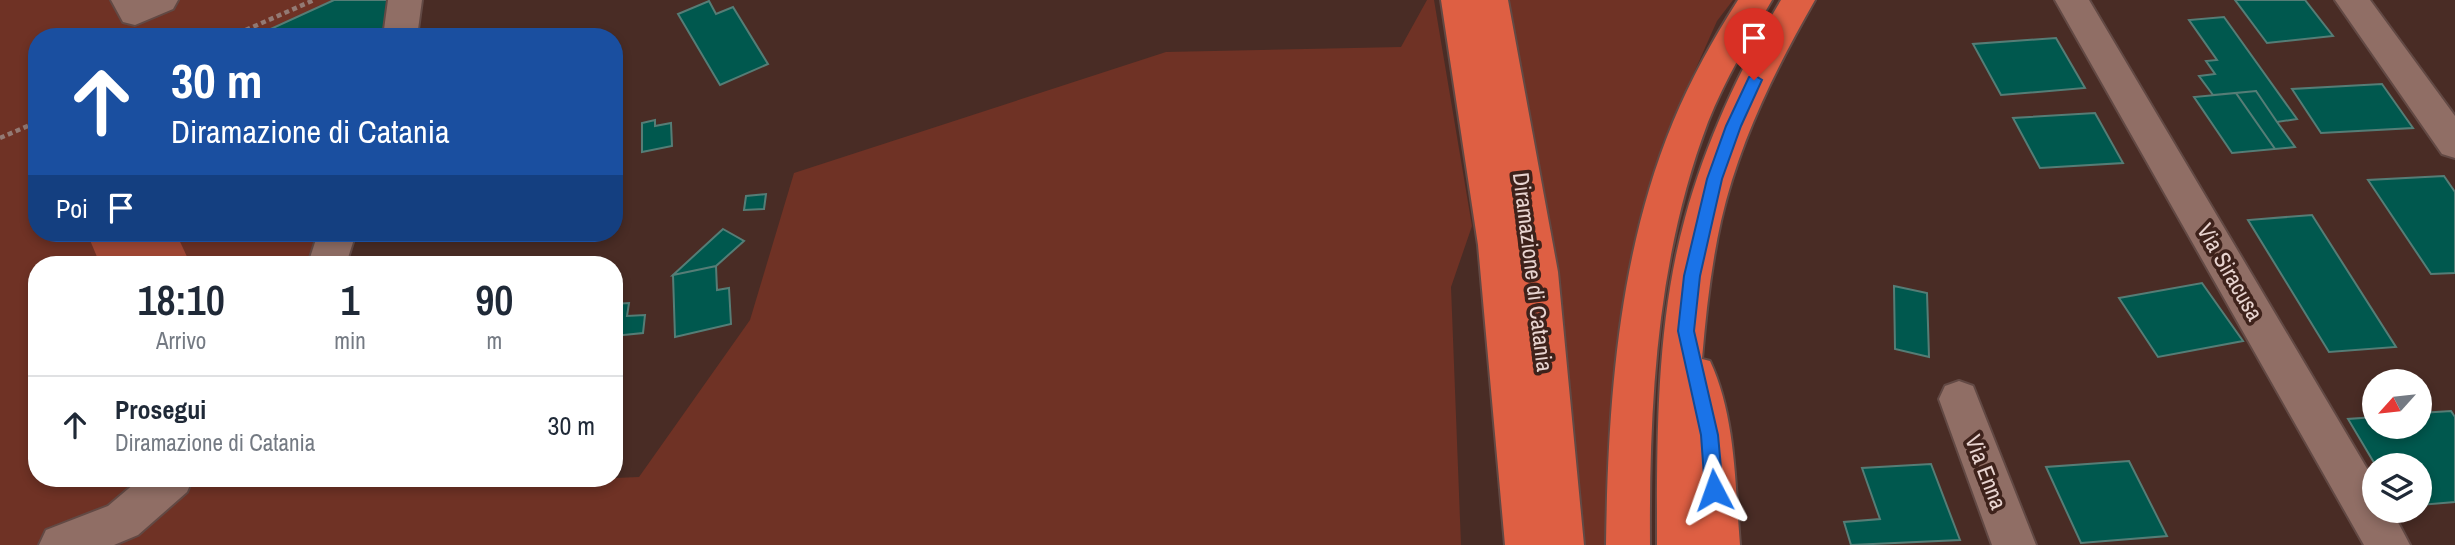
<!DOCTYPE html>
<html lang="it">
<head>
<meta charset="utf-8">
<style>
	:root { --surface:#fff; --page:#f6f6f7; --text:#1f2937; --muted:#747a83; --line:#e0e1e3 }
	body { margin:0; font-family:"Archivo Narrow",sans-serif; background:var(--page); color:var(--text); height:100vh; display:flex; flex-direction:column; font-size:26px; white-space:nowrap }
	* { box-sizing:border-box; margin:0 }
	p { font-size:23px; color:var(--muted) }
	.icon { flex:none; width:38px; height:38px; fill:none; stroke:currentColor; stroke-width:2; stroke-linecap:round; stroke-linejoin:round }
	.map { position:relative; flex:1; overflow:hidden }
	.details { position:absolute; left:28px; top:256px; width:595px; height:231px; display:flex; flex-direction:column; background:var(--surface); border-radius:28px; box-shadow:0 4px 10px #0003 }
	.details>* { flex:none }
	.guide { position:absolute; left:28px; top:28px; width:595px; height:214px; border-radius:28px; box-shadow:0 4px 10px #0003; background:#1a4fa0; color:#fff; overflow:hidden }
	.needle { width:46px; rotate:243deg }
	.fabs { position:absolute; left:2362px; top:369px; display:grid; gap:14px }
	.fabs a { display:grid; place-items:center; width:70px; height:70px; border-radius:50%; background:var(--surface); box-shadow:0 4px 10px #0003; font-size:35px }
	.pin { position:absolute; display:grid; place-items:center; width:60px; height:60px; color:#fff; margin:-72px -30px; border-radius:50% 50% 50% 0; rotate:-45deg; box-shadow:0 0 7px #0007 }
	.pin .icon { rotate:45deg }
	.me { position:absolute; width:77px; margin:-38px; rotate:356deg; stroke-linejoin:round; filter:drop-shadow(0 0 5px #0008) }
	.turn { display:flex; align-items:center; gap:24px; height:147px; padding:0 28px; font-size:32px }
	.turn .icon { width:91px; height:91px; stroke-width:2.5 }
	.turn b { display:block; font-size:49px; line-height:60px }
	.then { display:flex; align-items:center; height:66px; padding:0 28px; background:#0003; gap:14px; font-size:26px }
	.eta { display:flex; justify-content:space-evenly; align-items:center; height:119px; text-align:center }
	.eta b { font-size:42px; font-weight:600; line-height:49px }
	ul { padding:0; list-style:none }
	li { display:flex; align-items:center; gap:21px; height:98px; padding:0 28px; border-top:2px solid var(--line) }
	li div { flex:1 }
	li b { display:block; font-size:26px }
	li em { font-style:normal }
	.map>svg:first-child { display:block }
	.green { fill:#6f3225 }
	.water { fill:#a24835 }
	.building { fill:#00584e; stroke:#557d76; stroke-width:2 }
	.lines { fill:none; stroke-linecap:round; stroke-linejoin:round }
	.minor-casing { stroke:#624944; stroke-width:4 }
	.highway-casing { stroke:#624944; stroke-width:4 }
	.path { stroke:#937a74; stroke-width:4.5; stroke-dasharray:5 3.5; stroke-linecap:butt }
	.minor { fill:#906e65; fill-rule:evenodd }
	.highway { fill:#de5f43; fill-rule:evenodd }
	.route { fill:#1a73e8; stroke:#114b97; stroke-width:2 }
	.labels { text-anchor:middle; stroke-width:7; stroke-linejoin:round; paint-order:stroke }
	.street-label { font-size:23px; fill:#e8d4d0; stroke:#3e221b }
</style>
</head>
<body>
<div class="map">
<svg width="2455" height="545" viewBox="0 0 2455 545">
	<rect width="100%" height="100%" fill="#492c25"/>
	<path class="green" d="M0,0h391l-6,37h-348v196h306l-7,31h-299v214h502l1,3 99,-4 111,-157 44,-147 372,-121 235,-5 26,-47h7l38,226 -21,61 10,258h-1461z
		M1506,0h227l-16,21 -54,121 -34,133 -21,208 -2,62h-26z"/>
	<path class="water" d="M87,233h89l13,28 -7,3h-82z"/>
	<path class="building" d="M334,0h54l-5,37h-130z
		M2235,0h70l28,36 -66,7z
		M709,1l7,13 17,-7 35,57 -48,21 -42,-71z
		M2224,17l73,102 -20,3 -21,-31 -43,4 -14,-19 16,-2 -9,-13 11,-1 -28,-40z
		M2056,38l29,50 -84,7 -28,-51z
		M2382,84l31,44 -92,5 -29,-44z
		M2256,91l21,31 18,25 -20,2 -39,-56z
		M2236,93l39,56 -43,4 -38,-56z
		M2095,113l28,50 -83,5 -27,-50z
		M655,120v6l16,-3 1,23 -30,6v-29z
		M2444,176l11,16v81l-24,1 -63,-94z
		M766,194l-2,15 -20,1 2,-14z
		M2312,215l84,132 -67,5 -81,-132z
		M723,229l21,12 -28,25 -43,9z
		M716,266l1,24 12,-2 2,36 -56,13 -2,-62z
		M2202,283l41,58 -85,16 -39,-59z
		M1894,286l33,7 2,64 -34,-8z
		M629,303l-2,13 18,-1 -2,18 -29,3v-32z
		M2451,411l4,6v85l-35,3v-39h-44l-28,-47 27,-2v10h45v-14z
		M2129,461l38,75 -86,7 -35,-76z
		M1931,464l29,76 -109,5 -7,-23 36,-3 -18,-51z"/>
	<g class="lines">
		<defs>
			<path id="minor" d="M111,0h67l-5,9 -38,16 -12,-3z
				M388,0h34l-5,37h-34z
				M2055,0h34l286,482v29h17l18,34h-46z
				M2335,0h35l85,116v42l-13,-4z
				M318,233h38l-10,31h-38z
				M1959,381l14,5 63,159h-44l-53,-146 6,-13z
				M141,478h52l-6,14 -49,43 -24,10h-75l7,-15 62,-24z"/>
			<path id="highway" d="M1441,0h67l50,272 26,273h-79l-27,-300z
				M1738,0h34c-23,40 -47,79 -64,122 -51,134 -59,281 -58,423h-44c2,-142 12,-290 67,-423 18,-43 40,-83 65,-122z
				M1781,0h34c-40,70 -76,142 -94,221 -10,45 -15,91 -19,138l8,2c26,56 25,124 30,184h-83c0,-108 -1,-222 28,-327 21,-77 55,-150 96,-218z"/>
		</defs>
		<use href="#minor" class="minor-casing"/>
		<use href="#highway" class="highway-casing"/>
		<path class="path" d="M230,37l84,-37
			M0,138l37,-16"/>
		<use href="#minor" class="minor"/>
		<use href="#highway" class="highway"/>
	</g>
	<path class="route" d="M1754,75l8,5 -21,46 -19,53 -22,97 -6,55 24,104 5,55 -3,6 -6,2 -6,-2 -3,-6 -4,-55 -23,-104 6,-55 23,-97 19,-53 23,-49z"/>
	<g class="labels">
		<g class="street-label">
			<text transform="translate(1533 272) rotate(83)" y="8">Diramazione di Catania</text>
			<text transform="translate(2230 272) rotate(60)" y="8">Via Siracusa</text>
			<text transform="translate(1986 472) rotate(69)" y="8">Via Enna</text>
		</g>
	</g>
</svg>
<div class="fabs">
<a><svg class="needle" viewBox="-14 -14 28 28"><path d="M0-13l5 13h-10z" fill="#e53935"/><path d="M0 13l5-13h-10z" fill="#747a83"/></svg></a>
<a><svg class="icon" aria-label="layers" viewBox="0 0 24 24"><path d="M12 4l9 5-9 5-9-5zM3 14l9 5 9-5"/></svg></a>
</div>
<div class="pin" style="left:1754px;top:80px;background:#d93025"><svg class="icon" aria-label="arrive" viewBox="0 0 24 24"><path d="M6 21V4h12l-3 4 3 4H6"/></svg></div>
<svg class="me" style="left:1714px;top:490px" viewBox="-20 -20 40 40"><path d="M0-17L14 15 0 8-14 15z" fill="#1a73e8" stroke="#fff" stroke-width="4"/></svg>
<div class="guide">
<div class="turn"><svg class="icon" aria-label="ahead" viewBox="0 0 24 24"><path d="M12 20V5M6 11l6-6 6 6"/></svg><div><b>30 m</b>Diramazione di Catania</div></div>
<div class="then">Poi<svg class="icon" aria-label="arrive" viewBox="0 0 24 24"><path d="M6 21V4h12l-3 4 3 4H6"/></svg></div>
</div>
<section class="details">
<div class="eta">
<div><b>18:10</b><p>Arrivo</p></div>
<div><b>1</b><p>min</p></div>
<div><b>90</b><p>m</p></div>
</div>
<ul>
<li><svg class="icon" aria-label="ahead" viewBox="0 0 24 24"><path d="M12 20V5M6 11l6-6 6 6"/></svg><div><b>Prosegui</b><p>Diramazione di Catania</p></div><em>30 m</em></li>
</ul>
</section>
</div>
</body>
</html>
